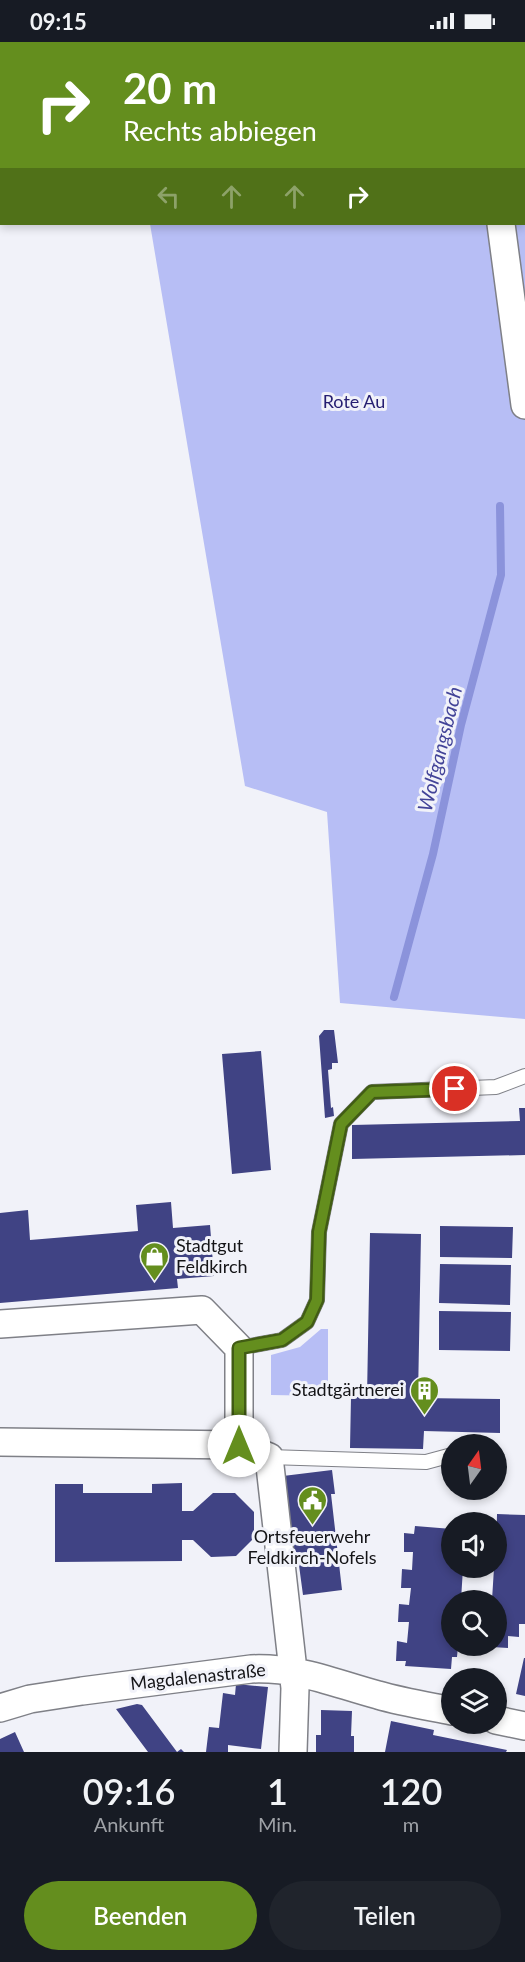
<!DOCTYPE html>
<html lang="de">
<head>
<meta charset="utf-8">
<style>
	:root { --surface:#171b24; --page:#20242c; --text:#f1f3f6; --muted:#9ea1a6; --accent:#648e1e }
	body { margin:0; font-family:Lato,sans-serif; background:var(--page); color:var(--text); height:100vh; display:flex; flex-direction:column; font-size:22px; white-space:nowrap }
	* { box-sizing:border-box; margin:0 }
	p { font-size:20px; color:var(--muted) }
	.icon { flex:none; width:33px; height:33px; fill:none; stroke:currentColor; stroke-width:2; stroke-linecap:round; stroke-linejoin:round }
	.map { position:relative; height:1710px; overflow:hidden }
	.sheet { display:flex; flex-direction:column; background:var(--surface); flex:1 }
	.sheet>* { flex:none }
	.hud { position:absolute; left:0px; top:0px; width:525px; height:183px; box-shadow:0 3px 9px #0003; background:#648e1e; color:#fff; overflow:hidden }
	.needle { width:39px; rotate:14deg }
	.buttons { position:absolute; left:441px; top:1392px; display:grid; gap:12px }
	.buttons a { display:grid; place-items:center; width:66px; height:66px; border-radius:50%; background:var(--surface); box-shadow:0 3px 9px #0003; font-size:30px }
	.pin { position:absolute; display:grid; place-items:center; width:51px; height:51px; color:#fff; margin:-26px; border:3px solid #fff; border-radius:50%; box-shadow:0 2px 6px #0007 }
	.me { position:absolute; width:66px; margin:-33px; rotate:0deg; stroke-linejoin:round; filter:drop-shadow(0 0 4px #0008) }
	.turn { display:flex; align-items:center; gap:21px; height:126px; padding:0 24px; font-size:27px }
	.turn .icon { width:78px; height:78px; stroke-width:2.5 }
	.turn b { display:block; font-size:42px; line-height:51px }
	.lanes { display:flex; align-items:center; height:57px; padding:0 24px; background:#0003; justify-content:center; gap:30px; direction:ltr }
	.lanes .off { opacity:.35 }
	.eta { display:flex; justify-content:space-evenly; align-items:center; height:102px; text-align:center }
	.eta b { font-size:36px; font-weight:600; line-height:42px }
	.cta { display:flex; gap:12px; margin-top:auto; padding:12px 24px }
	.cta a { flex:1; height:69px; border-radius:36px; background:var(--accent); color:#fff; font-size:24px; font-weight:600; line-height:69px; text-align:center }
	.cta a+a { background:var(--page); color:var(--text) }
	.status { display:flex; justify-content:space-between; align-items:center; height:42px; padding:0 30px; background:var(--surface); direction:ltr }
	.status svg { height:16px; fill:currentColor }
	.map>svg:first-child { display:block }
	.green { fill:#b7bef5 }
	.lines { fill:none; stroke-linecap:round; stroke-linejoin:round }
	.stream { stroke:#8b93db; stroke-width:8 }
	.building { fill:#404384 }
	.service-casing { stroke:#7f8087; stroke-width:16 }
	.minor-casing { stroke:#7f8087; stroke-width:30 }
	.service { stroke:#fff; stroke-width:14 }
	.minor { stroke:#fff; stroke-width:27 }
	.route-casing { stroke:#415c14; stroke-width:15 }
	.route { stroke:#648e1e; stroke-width:10 }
	.labels { text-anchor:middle; stroke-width:6; stroke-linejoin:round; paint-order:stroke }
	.park-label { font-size:18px; fill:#251e71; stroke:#f1f2f9 }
	.poi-label { font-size:18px; fill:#141417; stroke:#f1f2f9; text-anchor:start }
	.street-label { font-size:18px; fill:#141417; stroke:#f1f2f9 }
	.water-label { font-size:20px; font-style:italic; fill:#424398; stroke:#f1f2f9 }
</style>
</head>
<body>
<div class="status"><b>09:15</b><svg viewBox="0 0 49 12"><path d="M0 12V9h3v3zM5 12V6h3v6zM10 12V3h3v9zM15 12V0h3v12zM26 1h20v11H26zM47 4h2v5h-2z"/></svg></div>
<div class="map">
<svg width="525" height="1710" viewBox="0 0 525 1710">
	<rect width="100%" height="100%" fill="#f1f2f9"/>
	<path class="green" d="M120,0h405v977l-185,-16 -13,-191 -82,-26 -95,-562h374v-180h-404z
		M321,1287h7v67l-57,-1v-40l29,-8z"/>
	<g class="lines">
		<path class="stream" d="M394,955l39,-143 28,-129 40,-150 -1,-69"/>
	</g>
	<path class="building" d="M324,988h10l4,33h-6v6l-4,1 3,38 2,-1 1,9 -9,2 -6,-82z
		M261,1009l10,119 -39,4 -10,-120z
		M519,1066h6v47l-173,4v-34l168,-4z
		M171,1160l2,26 37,-3 4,51 -37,3 1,9 -178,15v-90l28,-3 2,30 108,-9 -2,-26z
		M440,1184l73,1 -1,31 -72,-1z
		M370,1191l51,1 -3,164 82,1v34l-76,-2 -1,18 -73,-1 1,-51h16z
		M440,1222l71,1 -1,40 -71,-2z
		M439,1269l72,1 -1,39 -71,-1z
		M332,1428l3,24h-4l11,96 -39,5 -5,-37 -6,1 -9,-83z
		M182,1441v28h11l20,-18h22l19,19v26l-18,18 -25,1 -18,-17h-11v21l-127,1v-78h28v9h69v-9z
		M497,1472l28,1v109h-6v13l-11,-1v12l-16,-1v-1h4v-46h-4l2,-32h2z
		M415,1484l37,3v39h11l-2,32h-9v46h6l-1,11h-5l-1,12 -46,-3 1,-5h-10l1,-20 10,2 2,-21h-11l1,-18 10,1 2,-17h-10l1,-19 10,1 1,-18h-9v-19l10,1z
		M524,1616h1v38l-9,-2z
		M236,1642l32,3 -7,62 -33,-4v7h-22l3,-25 10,1 4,-35 12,2z
		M137,1662l5,1 35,47 4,-3 3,3h-36l-32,-43z
		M321,1668l31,1 -1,25h3v16h-38v-17h5z
		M391,1679l43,9 -1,5 74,15 -1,2h-121z
		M15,1690l9,20h-24v-13z"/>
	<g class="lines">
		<defs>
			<path id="service" d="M239,1306l43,-8 25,-18 10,-22 2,-68 22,-108 31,-32 124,-5 29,-11
				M269,1415l157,5 26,-7"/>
			<path id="minor" d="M477,0v2
				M501,182l24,181
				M0,1282l202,-14 37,38v97l30,12 26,231 -2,64
				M0,1400l239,3
				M0,1666l30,-9 52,-8 169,-22c48,-2 82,14 127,26 24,7 49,11 74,16
				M496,1678l29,6"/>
		</defs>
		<use href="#service" class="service-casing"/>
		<use href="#minor" class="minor-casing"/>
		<use href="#service" class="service"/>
		<use href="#minor" class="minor"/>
	</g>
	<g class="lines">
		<defs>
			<path id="route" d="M239,1404v-98l43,-8 25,-18 10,-22 2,-68 22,-108 31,-32 83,-3"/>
		</defs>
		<use href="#route" class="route-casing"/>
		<use href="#route" class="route"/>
	</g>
	<defs>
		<symbol id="shop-pin" viewBox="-11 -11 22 30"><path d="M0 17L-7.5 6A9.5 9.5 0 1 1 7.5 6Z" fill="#648e1e" stroke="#f1f2f9"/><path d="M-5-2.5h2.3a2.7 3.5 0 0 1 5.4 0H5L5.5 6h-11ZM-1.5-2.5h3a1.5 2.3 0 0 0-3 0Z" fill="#fff"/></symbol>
		<symbol id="building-pin" viewBox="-11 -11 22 30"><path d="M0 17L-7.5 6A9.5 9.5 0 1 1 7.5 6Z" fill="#648e1e" stroke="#f1f2f9"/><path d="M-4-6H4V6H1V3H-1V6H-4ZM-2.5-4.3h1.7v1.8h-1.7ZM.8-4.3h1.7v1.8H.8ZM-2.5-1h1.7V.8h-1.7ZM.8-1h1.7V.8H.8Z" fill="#fff"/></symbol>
		<symbol id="civic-pin" viewBox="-11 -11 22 30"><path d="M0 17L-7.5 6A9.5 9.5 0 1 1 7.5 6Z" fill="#648e1e" stroke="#f1f2f9"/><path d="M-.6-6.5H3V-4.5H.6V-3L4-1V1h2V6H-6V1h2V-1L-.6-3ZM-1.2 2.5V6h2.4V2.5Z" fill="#fff"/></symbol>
	</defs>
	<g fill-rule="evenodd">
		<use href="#shop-pin" x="138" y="1198" width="33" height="45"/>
		<use href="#building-pin" x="408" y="1332" width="33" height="45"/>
		<use href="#civic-pin" x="296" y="1442" width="33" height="45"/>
	</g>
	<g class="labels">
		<g class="park-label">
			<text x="354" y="366">Rote Au</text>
		</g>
		<g class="poi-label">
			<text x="176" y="1210">Stadtgut<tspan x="176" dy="21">Feldkirch</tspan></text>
			<text x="404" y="1354" text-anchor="end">Stadtgärtnerei</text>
			<text x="312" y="1501" text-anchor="middle">Ortsfeuerwehr<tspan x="312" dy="21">Feldkirch-Nofels</tspan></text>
		</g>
		<g class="street-label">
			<text transform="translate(198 1635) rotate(-6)" y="6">Magdalenastraße</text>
		</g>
		<g class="water-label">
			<text transform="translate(440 707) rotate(-76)" y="7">Wolfgangsbach</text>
		</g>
	</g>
</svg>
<div class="buttons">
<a><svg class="needle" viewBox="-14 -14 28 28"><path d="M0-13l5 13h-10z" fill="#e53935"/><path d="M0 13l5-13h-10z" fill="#9ea1a6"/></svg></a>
<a><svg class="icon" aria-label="sound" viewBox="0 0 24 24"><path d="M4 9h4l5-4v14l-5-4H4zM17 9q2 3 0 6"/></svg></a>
<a><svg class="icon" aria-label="search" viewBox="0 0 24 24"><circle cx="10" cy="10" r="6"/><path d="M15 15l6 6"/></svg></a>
<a><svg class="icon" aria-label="layers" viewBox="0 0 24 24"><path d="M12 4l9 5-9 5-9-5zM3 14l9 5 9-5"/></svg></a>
</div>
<div class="pin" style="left:455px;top:1047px;background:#d93025"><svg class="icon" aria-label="arrive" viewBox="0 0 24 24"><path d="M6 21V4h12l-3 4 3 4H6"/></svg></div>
<svg class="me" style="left:239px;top:1404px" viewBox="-20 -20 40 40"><circle r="19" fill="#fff"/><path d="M0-13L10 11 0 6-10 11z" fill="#648e1e"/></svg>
<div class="hud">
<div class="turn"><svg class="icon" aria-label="right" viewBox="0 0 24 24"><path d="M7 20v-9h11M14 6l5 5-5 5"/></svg><div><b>20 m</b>Rechts abbiegen</div></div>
<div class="lanes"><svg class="icon off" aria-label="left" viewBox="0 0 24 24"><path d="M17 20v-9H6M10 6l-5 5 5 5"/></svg><svg class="icon off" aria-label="ahead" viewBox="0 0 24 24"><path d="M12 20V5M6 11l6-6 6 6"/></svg><svg class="icon off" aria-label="ahead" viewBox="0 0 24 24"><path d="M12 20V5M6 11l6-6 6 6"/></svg><svg class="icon" aria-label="right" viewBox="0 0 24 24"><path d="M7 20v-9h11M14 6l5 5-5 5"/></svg></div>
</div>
</div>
<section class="sheet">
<div class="eta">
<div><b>09:16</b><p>Ankunft</p></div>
<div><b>1</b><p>Min.</p></div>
<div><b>120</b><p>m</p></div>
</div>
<div class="cta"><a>Beenden</a><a>Teilen</a></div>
</section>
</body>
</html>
